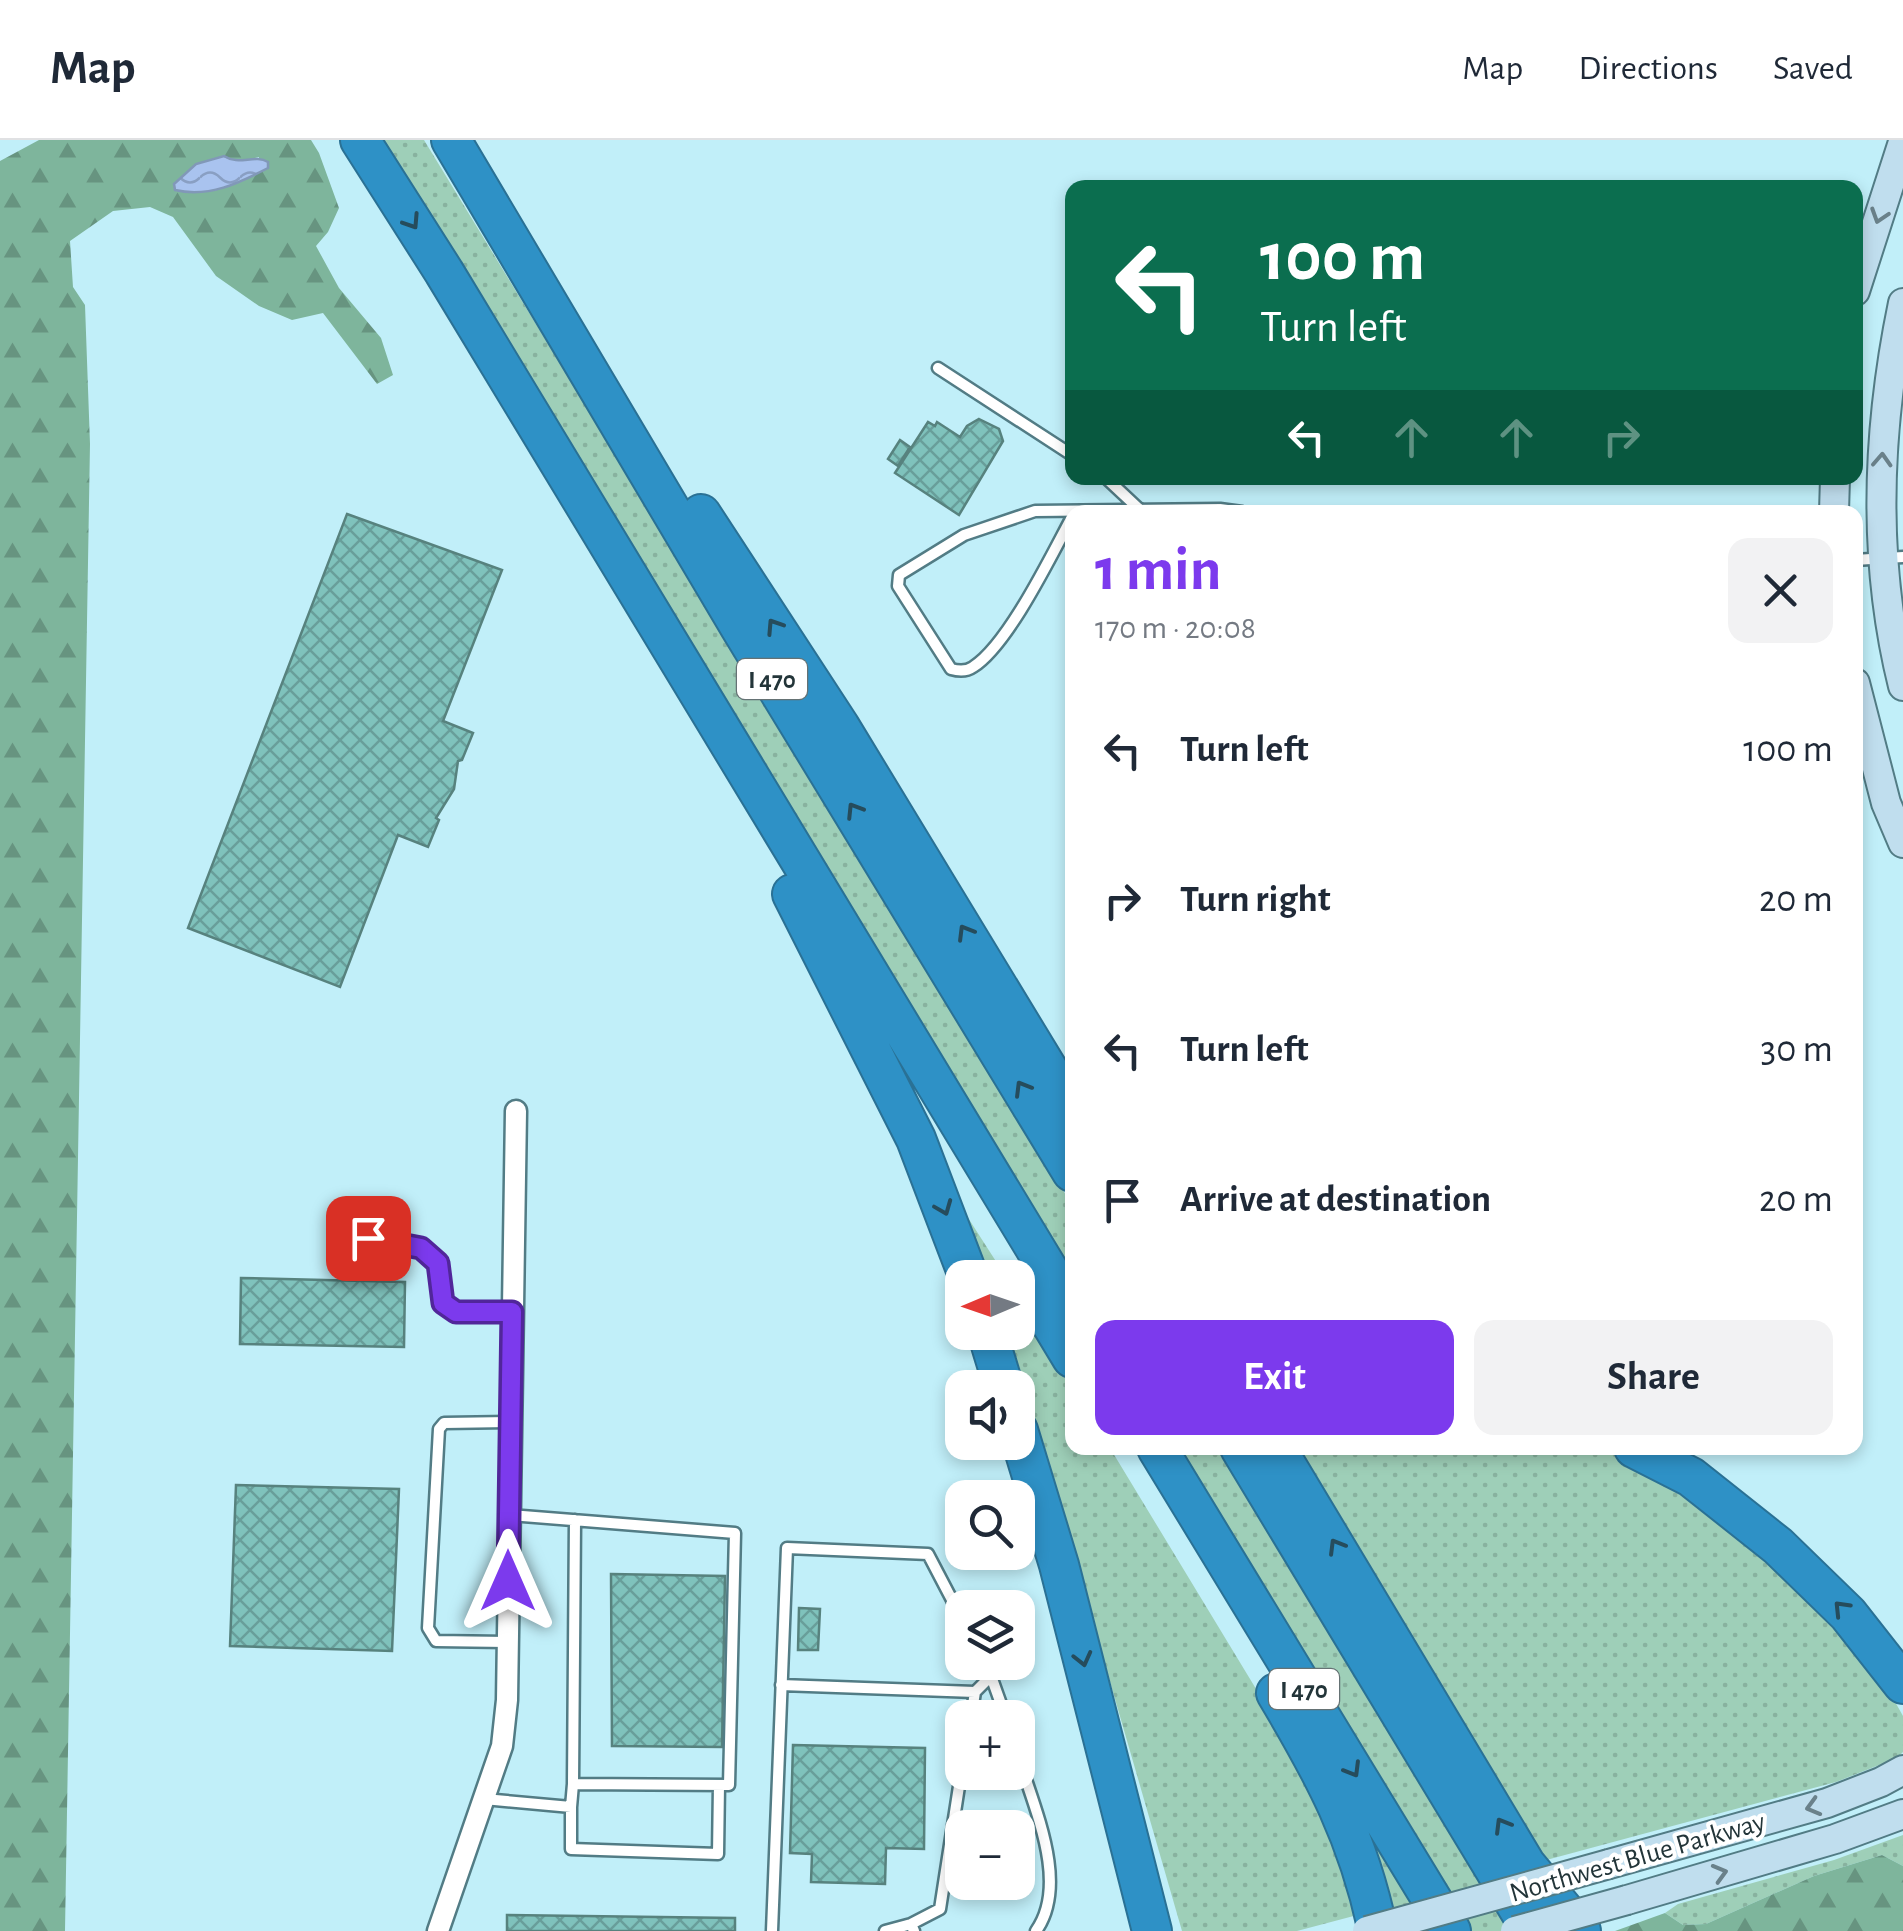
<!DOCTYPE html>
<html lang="en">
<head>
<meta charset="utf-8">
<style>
	:root { --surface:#fff; --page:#f2f2f3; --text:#1f2937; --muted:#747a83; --line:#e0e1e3; --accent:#7c3aed }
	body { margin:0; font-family:"Alegreya Sans",sans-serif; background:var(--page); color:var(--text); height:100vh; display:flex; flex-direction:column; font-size:38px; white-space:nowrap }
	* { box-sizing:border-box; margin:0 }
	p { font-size:32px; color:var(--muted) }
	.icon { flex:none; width:55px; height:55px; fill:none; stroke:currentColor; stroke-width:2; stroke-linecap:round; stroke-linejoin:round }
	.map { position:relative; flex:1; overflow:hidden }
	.sheet { position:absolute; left:1065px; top:365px; width:798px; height:950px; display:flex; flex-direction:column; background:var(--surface); border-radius:20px; box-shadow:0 5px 15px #0003 }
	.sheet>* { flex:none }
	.guide { position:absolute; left:1065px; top:40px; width:798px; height:305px; border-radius:20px; box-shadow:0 5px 15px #0003; background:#0b6e4f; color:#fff; overflow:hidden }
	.needle { width:65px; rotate:268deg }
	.controls { position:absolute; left:945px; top:1120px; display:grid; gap:20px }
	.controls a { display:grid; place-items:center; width:90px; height:90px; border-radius:20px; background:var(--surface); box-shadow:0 5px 15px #0003; font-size:50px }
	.pin { position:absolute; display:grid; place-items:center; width:85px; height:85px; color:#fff; margin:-42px; border-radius:20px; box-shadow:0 5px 15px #0006 }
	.me { position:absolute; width:110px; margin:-55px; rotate:0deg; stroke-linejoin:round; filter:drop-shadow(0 0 8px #0008) }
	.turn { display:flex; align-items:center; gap:35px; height:210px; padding:0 30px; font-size:45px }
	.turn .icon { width:130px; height:130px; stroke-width:2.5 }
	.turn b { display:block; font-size:70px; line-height:85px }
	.lanes { display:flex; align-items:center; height:95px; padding:0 30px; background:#0003; justify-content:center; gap:50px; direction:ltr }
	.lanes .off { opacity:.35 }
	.round { display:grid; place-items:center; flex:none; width:105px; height:105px; border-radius:20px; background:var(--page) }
	.headline { display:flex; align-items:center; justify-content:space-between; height:170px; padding:0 30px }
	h1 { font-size:60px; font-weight:600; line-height:75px; color:var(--accent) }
	.button { display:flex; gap:20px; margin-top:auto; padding:20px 30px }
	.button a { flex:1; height:115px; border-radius:20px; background:var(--accent); color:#fff; font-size:40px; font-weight:600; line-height:115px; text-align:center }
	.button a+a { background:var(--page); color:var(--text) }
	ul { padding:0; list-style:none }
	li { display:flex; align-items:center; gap:30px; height:150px; padding:0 30px }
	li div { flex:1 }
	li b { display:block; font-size:38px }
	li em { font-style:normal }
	header { display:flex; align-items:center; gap:60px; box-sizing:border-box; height:140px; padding:0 50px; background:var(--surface); border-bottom:2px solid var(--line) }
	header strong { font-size:48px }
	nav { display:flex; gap:55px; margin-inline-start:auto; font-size:35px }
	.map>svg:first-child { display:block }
	.green { fill:url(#green-dots) }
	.forest { fill:url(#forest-firs); fill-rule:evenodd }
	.water { fill:url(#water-waves); stroke:#8198b8; stroke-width:2.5 }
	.building { fill:url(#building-cross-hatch); stroke:#57827e; stroke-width:2.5 }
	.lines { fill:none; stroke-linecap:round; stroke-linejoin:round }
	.lane-casing { stroke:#527c85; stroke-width:15 }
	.street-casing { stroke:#527c85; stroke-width:25 }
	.secondary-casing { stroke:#527c85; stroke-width:32 }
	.highway-casing { stroke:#2a7195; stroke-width:42 }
	.lane { stroke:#fff; stroke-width:10 }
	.street { stroke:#fff; stroke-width:20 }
	.secondary { stroke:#c0deee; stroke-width:28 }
	.highway { stroke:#2e91c6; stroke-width:38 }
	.secondary-bridge-casing { stroke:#527c85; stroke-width:32; stroke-linecap:butt }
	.secondary-bridge { stroke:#c0deee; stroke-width:28 }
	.oneway { stroke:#6a818a }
	.oneway2 { stroke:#264c5c }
	.route-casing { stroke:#51269a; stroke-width:25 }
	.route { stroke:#7c3aed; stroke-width:18 }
	.labels { text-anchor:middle; stroke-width:8; stroke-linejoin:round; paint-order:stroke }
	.shield { fill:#fff; stroke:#657274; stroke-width:2.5 }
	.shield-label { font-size:25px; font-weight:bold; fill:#233539 }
	.street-label { font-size:28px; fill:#233539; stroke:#fff }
</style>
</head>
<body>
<header>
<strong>Map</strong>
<nav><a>Map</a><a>Directions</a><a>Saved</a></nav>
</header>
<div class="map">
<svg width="1903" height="1791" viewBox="0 0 1903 1791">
	<defs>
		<pattern id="green-dots" width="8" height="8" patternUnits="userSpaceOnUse" patternTransform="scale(2.5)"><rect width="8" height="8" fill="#9ecfb8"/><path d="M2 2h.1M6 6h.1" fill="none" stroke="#88b29f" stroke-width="1.8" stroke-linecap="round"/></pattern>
		<pattern id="forest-firs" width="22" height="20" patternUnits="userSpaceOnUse" patternTransform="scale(2.5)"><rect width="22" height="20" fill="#7eb59c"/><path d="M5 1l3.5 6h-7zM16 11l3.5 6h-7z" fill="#679480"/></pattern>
		<pattern id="water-waves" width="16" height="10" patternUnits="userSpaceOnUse" patternTransform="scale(2.5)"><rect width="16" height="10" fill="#a9c3ef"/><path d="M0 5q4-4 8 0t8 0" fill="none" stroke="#899fc3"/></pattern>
		<pattern id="building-cross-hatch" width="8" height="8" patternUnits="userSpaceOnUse" patternTransform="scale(2.5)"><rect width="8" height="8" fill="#7fc2bc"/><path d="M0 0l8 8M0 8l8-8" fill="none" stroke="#689e9a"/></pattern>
	</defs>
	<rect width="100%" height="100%" fill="#c1eff9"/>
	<path class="green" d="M382,0h42l648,1065v69z
		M947,1045l59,92h-29z
		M1018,1155l54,91v62h38l211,348 44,117 -68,18h-115l-91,-315 -96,-283 23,-1z
		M1178,1308h43l294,483h-43z
		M1289,1308h311l57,26 105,75 118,126 23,41v36l-6,6 -61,24 -297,80z
		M1358,1670l74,121h-41z
		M1903,1695v31l-21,-11 -68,21 -108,48 -23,1 -18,-12 13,-9 156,-44z"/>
	<path class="forest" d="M39,0h272l8,13 20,55 -11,24 -12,14 23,42 42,50 12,37 -16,9 -54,-71 -31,7 -33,-14 -43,-30 -43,-59 -23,-10 -37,4 -43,30 3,46 12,18 5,139 -25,1487h-65v-1770zM224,16l15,6 20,-5 -1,16 -44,18 -39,-7 21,-20z
		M1882,1715l21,11v65h-288l50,-18 18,12 23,-1 108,-48z"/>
	<path class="water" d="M224,16c15,10 30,-2 44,6v6c-29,15 -59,30 -93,22l-1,-6 22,-20z"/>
	<path class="building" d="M979,279l20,10 4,12 -44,74 -64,-42 33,-51 7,4 2,-4 23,15 7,-11z
		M900,300l10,7 -12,19 -10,-7z
		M347,374l155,56 -59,151 30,12 -11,27 -4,1 -4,28 -18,29 3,2 -11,27 -30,-12 -58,152 -152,-59z
		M241,1138l164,4 -1,65 -164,-3z
		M236,1345l163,4 -7,162 -162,-5z
		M611,1434l114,2 -3,171 -110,-1z
		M799,1468l21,1 -2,41h-20z
		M793,1605l132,3 -1,101 -38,-1 -1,36 -74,-2 1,-28 -22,-1z
		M507,1775l228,3v13h-228z"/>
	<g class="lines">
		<defs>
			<path id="lane" d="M938,228l134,87
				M1106,338l33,31
				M1072,377c-21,39 -64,128 -99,150 -7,5 -15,4 -22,2l-53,-83 1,-11 65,-40 71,-24 185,-2 22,3
				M1855,420l48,-3
				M336,1097c36,2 74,3 102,26l5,40 13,10 55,-1
				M507,1502l-71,-1 -8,-13 11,-199 5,-6 65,-1
				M986,1522l20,56
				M781,1545l194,7
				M971,1578l4,-26 17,-17
				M1018,1615c15,51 52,128 18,176
				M573,1644l2,-264
				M484,1659l87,8 2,-23 156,1 6,-252 -225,-18
				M571,1667v42l147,5 1,-69
				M911,1784l29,-15 22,-142
				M772,1791l15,-383 141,6 34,65
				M885,1791l26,-7 3,7"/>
			<path id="street" d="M438,1791l64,-185 5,-46 9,-589"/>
			<path id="secondary" d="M1855,151l48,-149
				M1903,163c-26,126 -31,258 0,383
				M1834,372l1,-34
				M1855,543l31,120 17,40
				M1609,1724l218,-61 54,-21 22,-12
				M1627,1760l208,-61 68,-25"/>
			<path id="highway" d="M360,0l84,132 628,1037
				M451,0l289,487 332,545
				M701,374l139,213 232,382
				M792,754l124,245 53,139
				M1029,1147l43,71
				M987,1192l17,56
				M1018,1290l41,135 93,366
				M1157,1308l294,483
				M1240,1308l292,483
				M1276,1308l250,417 55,66
				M1634,1308l57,29 87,69 70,68 55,70
				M1276,1553c49,82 82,144 102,238"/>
		</defs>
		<use href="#lane" class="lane-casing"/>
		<use href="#street" class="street-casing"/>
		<use href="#secondary" class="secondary-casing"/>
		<use href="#highway" class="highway-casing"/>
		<use href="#lane" class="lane"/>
		<use href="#street" class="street"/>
		<use href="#secondary" class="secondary"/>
		<use href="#highway" class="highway"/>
		<defs>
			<path id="secondary-bridge" d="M1367,1791l242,-67
				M1515,1791l112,-31"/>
		</defs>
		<use href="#secondary-bridge" class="secondary-bridge-casing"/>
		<use href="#secondary-bridge" class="secondary-bridge"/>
	</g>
	<defs><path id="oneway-chevron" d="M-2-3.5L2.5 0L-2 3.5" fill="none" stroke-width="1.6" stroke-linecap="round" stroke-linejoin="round" transform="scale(2.5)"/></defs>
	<g class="oneway">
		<use href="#oneway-chevron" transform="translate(1879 76) rotate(108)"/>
		<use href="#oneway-chevron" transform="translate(1882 320) rotate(-87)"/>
		<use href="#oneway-chevron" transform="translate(1813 1667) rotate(164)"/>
		<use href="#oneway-chevron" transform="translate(1720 1733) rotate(-16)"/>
	</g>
	<g class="oneway2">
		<use href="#oneway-chevron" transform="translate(412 82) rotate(57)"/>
		<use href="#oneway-chevron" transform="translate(774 486) rotate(-123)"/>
		<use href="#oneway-chevron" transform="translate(854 670) rotate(-122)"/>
		<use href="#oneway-chevron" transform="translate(965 792) rotate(-121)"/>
		<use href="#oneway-chevron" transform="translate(1022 948) rotate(-121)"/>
		<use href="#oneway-chevron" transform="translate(944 1068) rotate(68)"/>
		<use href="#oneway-chevron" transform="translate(1336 1406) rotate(-121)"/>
		<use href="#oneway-chevron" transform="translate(1841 1468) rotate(-134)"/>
		<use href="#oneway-chevron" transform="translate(1083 1519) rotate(76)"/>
		<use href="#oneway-chevron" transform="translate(1353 1630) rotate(59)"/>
		<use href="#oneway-chevron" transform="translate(1502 1685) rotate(-121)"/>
	</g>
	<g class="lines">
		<defs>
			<path id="route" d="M368,1098l53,10 17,15 5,40 13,9h56l-4,269"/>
		</defs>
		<use href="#route" class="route-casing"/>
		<use href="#route" class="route"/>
	</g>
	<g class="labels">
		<g class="shield">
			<rect x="737" y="519" width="70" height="40" rx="8"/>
			<rect x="1269" y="1529" width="70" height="40" rx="8"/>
		</g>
		<g class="shield-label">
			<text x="772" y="548">I 470</text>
			<text x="1304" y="1558">I 470</text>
		</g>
		<g class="street-label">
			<text transform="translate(1637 1716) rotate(-16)" y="10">Northwest Blue Parkway</text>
		</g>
	</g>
</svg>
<div class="controls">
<a><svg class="needle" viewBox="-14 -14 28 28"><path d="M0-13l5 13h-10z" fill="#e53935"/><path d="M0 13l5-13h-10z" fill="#747a83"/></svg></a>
<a><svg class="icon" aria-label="sound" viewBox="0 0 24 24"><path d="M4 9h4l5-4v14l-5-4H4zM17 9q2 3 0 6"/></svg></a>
<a><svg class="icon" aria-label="search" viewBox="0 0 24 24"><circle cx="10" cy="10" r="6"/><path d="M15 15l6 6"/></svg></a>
<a><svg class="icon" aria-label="layers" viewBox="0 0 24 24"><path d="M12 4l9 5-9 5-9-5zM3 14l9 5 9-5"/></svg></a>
<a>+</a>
<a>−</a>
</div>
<div class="pin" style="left:368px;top:1098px;background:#d93025"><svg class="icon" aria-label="arrive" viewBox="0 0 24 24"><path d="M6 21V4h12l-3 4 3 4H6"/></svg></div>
<svg class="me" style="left:508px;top:1441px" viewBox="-20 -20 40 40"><path d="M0-17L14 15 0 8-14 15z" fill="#7c3aed" stroke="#fff" stroke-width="4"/></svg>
<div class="guide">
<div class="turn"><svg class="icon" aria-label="left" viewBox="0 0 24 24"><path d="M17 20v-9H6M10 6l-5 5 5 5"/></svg><div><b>100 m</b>Turn left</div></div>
<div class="lanes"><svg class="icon" aria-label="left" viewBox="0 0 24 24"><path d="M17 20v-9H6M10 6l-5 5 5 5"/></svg><svg class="icon off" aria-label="ahead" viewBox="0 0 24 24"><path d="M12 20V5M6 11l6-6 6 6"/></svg><svg class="icon off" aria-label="ahead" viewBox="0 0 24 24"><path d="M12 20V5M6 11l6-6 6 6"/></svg><svg class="icon off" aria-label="right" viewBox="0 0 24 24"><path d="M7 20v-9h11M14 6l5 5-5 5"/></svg></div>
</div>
<section class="sheet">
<div class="headline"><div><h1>1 min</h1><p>170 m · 20:08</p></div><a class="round"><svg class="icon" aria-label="close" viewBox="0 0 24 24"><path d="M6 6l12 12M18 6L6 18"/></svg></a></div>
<ul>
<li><svg class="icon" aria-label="left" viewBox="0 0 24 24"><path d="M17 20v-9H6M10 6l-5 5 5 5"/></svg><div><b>Turn left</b></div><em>100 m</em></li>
<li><svg class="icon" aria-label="right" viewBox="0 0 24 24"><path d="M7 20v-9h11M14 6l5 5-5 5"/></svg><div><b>Turn right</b></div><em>20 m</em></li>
<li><svg class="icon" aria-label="left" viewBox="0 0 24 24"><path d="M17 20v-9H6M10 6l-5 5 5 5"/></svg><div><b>Turn left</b></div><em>30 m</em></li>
<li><svg class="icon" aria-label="arrive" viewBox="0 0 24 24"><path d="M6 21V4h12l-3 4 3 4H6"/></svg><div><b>Arrive at destination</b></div><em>20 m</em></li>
</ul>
<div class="button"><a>Exit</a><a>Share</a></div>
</section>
</div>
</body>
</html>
